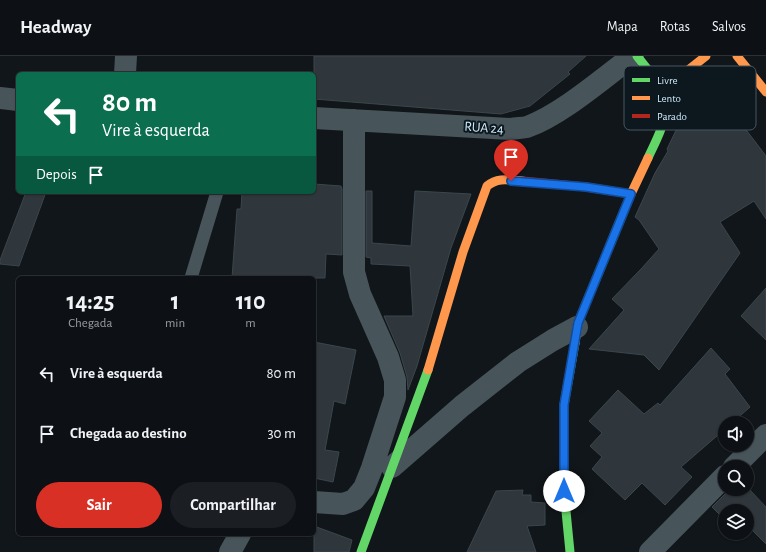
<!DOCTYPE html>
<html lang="pt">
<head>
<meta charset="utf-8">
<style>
	:root { --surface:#0d1014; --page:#1b1e22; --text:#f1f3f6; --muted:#9a9da0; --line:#2d3034; --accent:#d93025 }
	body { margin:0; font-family:"Alegreya Sans",sans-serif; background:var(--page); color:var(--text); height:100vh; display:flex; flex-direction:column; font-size:15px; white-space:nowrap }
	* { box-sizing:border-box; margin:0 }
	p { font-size:13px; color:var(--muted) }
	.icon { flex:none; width:22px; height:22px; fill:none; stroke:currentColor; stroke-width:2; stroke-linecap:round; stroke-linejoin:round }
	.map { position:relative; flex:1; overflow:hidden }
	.side { position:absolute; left:16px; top:220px; width:300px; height:260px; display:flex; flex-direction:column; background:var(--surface); border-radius:6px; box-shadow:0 1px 3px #0004,0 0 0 1px var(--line) }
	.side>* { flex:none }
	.top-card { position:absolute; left:16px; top:16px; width:300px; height:122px; border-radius:6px; box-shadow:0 1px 3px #0004,0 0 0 1px var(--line); background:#0b6e4f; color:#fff; overflow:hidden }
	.fabs { position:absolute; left:718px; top:360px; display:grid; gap:8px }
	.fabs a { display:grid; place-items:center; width:36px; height:36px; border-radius:50%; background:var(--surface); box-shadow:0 1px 3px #0004,0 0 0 1px var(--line); font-size:20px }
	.pin { position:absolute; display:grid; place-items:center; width:34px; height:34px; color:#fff; margin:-41px -17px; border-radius:50% 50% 50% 0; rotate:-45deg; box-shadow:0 0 4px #0007 }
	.pin .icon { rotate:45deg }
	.me { position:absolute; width:44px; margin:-22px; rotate:0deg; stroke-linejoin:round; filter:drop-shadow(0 0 3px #0008) }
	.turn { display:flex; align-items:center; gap:14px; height:84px; padding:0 20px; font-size:18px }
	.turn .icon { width:52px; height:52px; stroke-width:2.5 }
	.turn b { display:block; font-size:28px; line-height:34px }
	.then { display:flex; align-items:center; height:38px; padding:0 20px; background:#0003; gap:8px; font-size:15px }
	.eta { display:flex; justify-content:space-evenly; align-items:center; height:68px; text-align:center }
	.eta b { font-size:24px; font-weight:700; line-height:28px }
	.primary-button { display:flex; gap:8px; margin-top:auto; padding:8px 20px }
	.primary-button a { flex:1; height:46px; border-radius:24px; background:var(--accent); color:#fff; font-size:16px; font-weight:700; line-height:46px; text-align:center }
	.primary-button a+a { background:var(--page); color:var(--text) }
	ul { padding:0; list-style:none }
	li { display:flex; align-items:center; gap:12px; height:60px; padding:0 20px }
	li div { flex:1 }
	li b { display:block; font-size:15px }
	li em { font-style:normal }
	header { display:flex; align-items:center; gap:24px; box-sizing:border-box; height:56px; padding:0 20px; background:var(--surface); border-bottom:1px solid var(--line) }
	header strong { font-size:19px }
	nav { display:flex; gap:22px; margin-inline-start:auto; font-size:14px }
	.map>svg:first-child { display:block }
	.building { fill:#2f373c; stroke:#3b464d }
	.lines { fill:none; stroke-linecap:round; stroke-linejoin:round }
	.lane { stroke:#47545a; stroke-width:13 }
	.street { stroke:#47545a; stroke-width:22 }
	.fast { stroke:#63d668; stroke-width:9 }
	.slow { stroke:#ff974d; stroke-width:9 }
	.jam { stroke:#b3261e; stroke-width:9 }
	.route-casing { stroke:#114b97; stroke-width:10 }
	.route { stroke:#1a73e8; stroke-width:7 }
	.labels { text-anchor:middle; stroke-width:4; stroke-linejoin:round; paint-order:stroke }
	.street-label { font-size:14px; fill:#ceebfb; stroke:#0d171e }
	.key { fill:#0d171e; stroke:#475760; stroke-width:1 }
	.key-label { font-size:11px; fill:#ceebfb }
</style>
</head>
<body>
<header>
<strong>Headway</strong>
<nav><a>Mapa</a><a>Rotas</a><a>Salvos</a></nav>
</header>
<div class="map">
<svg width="766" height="496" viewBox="0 0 766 496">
	<rect width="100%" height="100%" fill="#11161a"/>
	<path class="building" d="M314,0h272l-18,16 2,2 -40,32 -29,8 -187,-15z
		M715,33l51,67v63l-12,-18 -34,21 20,31 -81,117 -15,-15 -55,-6 35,-39 -12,-11 29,-30 18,-20 -20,-29 -4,-3 20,-44 13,-22 -1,-2 14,-29z
		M314,128l27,2 1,3v66l-16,-1 -1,24h-93l5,-69h4l1,-17h72z
		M366,135h6v52l39,3 4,-55 56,3 -20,54 -34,118 -9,24 -1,-13 -7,-24 -16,-37h29l-3,-50 -39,-2v-6l-5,-1z
		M26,136h20l-27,74 -19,-2v-4z
		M766,232v52l-25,-24z
		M314,286l42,8 -11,54 -11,-3 -9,49 14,2 -6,30 -19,-4z
		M711,292l19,21 -5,5 25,33 -18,16h-7v6l-44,38 11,10 -27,28 -23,-22 -17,17 -33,-31 10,-12 -12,-11 12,-13 -13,-12 29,-31 26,24 14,-11 2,2z
		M730,433h19l17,18v37l-17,-17 -2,2v-18h-22v9l-13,-13z
		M523,434l-1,5h9v7l14,1v22l-18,1 9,26h-69l29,-61z
		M314,470l38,14 -3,12h-35z"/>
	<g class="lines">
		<path class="lane" d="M191,222l26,-86"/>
		<path class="street" d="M125,18l1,-18
			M0,42l18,2
			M314,62l197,11c5,-1 11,-1 16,-2 34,-12 76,-49 106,-71
			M392,411l70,-61 56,-44 35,-22 24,-13
			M734,411l32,-32
			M314,446l29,2 11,-4 10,-12 8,-20 23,-71v-17l-7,-23 -28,-63 -6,-22v-152
			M230,496l10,-18
			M650,496l75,-76"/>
		<path class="fast" d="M637,0c6,8 23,27 26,35 9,23 -6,47 -15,67
			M361,496l67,-182
			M570,496l-6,-61v-86l11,-62"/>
		<path class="slow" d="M737,0l29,36
			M663,34l43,-34
			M575,287l3,-20 53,-129 17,-36
			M428,314l35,-118 24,-66c11,-9 22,-6 36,-5"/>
		<path class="jam" d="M523,125l63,6 45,7"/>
	</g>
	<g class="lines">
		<defs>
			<path id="route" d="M511,125l75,6 45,7 -53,129 -14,82v86"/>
		</defs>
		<use href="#route" class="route-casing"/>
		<use href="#route" class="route"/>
	</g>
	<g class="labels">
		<g class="street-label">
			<text transform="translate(484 71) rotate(4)" y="5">RUA 24</text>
		</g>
	</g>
	<rect x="624" y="10" width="132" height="64" rx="6" class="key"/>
	<rect x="632" y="22" width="18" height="4" fill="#63d668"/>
	<rect x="632" y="40" width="18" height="4" fill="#ff974d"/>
	<rect x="632" y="58" width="18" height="4" fill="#b3261e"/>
	<g class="key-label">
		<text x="657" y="28">Livre</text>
		<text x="657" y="46">Lento</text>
		<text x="657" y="64">Parado</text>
	</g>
</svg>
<div class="fabs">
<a><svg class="icon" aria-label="sound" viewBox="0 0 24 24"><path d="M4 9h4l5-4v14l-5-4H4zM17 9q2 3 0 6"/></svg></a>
<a><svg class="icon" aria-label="search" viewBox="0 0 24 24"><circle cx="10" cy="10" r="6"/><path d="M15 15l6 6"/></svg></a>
<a><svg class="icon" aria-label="layers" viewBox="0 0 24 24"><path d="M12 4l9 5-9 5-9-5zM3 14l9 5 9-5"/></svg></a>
</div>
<div class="pin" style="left:511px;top:125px;background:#d93025"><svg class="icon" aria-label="arrive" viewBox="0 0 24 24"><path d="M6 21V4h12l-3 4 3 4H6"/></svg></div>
<svg class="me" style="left:564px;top:435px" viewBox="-20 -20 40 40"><circle r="19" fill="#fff"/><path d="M0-13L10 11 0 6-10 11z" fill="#1a73e8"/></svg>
<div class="top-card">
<div class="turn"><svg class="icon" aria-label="left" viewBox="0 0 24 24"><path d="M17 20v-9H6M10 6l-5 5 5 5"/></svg><div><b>80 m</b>Vire à esquerda</div></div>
<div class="then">Depois<svg class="icon" aria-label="arrive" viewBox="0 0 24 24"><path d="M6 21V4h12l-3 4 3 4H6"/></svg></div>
</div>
<section class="side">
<div class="eta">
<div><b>14:25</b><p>Chegada</p></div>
<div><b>1</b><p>min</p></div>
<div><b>110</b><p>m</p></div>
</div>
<ul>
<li><svg class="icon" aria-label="left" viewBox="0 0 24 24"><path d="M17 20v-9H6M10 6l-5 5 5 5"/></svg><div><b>Vire à esquerda</b></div><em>80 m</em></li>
<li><svg class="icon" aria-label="arrive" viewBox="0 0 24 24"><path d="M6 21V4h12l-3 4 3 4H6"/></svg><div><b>Chegada ao destino</b></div><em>30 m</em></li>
</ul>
<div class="primary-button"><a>Sair</a><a>Compartilhar</a></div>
</section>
</div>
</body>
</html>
